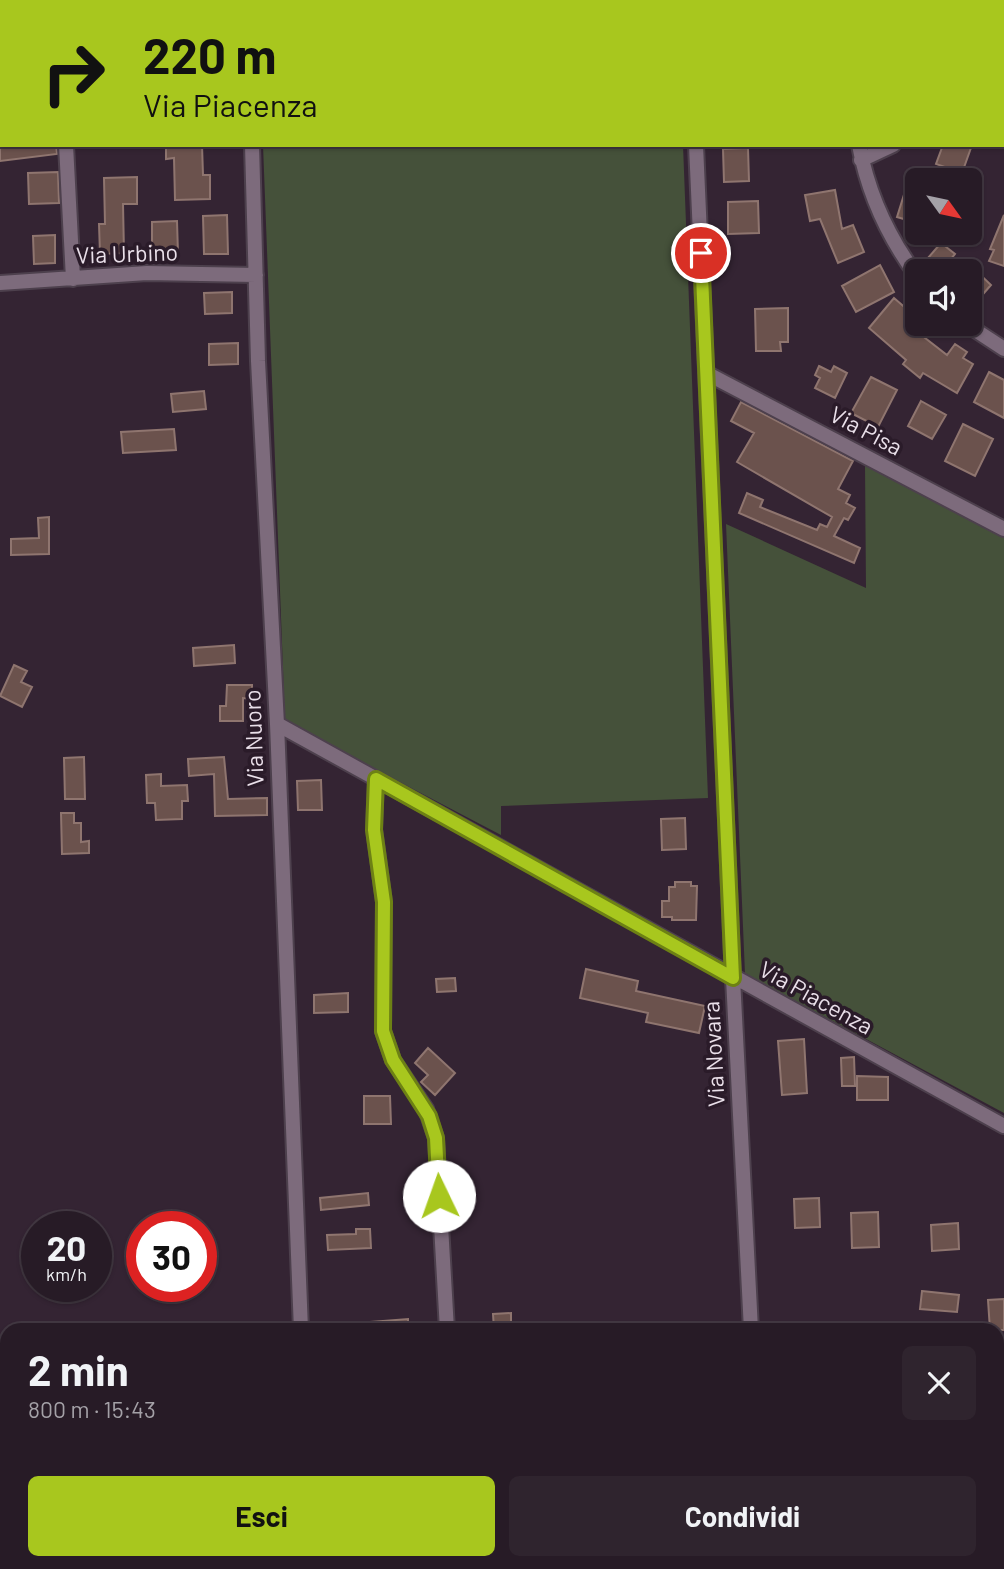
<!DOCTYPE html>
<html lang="it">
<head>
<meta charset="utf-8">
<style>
	:root { --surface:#271b26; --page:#2f242e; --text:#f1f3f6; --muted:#a4a1a7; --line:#433943; --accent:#a8c71e }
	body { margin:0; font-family:Barlow,sans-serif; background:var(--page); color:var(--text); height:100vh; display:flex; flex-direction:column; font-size:26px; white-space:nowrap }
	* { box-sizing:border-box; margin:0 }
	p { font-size:23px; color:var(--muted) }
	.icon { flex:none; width:38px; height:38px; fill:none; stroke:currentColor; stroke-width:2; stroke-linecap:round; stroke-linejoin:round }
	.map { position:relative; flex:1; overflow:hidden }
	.panel { position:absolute; left:0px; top:1323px; width:1004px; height:247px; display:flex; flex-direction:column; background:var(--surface); border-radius:21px 21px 0 0; box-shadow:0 2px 5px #0004,0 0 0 2px var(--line) }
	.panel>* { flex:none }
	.top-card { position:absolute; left:0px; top:0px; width:1004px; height:147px; box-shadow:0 2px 5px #0004,0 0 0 2px var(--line); background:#a8c71e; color:#111; overflow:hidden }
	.needle { width:46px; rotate:123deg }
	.controls { position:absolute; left:905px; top:168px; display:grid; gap:14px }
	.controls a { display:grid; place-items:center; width:77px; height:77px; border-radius:10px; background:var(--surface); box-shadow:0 2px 5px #0004,0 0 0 2px var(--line); font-size:35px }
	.speed { position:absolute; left:21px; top:1211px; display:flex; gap:14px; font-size:35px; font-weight:700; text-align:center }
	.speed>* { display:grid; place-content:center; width:91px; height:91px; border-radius:50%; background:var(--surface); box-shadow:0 2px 5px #0004,0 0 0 2px var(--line); line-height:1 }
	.speed small { font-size:18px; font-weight:400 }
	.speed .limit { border:10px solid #d22; background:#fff; color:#111 }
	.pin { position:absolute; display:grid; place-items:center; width:60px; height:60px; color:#fff; margin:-30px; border:4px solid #fff; border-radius:50%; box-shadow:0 2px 7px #0007 }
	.me { position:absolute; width:77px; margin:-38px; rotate:357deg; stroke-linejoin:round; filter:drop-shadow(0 0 5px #0008) }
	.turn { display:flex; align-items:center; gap:24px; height:147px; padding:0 28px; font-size:32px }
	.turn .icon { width:91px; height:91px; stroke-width:2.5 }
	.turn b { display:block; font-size:49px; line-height:60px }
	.round { display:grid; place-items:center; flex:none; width:74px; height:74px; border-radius:10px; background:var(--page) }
	.overview { display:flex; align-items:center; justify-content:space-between; height:119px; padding:0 28px }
	h1 { font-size:42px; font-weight:700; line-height:52px }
	.button { display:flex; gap:14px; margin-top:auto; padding:14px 28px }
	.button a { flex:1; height:80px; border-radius:10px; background:var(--accent); color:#111; font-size:28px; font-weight:700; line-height:80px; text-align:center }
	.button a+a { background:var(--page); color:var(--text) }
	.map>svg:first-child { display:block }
	.green { fill:#45513a }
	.building { fill:#6b524d; stroke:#8f756f; stroke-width:2 }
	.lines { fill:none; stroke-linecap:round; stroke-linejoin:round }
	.minor-casing { stroke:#4d404d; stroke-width:18 }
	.minor { stroke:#7d6b7c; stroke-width:14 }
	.route-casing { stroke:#6d8114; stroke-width:18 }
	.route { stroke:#a8c71e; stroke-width:12 }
	.labels { text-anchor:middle; stroke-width:7; stroke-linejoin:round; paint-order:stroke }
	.street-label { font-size:23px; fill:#eae0ea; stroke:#2a1b29 }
</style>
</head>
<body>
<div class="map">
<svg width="1004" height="1569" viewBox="0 0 1004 1569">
	<rect width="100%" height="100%" fill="#342433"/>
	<path class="green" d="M263,145h420l25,653 -207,8v29l-216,-113z
		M865,465l139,71v577l-259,-139 -19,-450 140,64z"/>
	<path class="building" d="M0,145h56l1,9 -57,7z
		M166,145h36l1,30h7v24l-35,1 -1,-42 -8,1z
		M943,145h29l-10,28 -26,-9z
		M748,148l1,33 -25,1 -1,-33z
		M58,172l1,31 -30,1 -1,-31z
		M137,177v27h-14l1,49 -24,1 -1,-30h6l-1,-46z
		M907,185l10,3v35l-20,-6z
		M835,190l7,39 11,-4 11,27 -26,11 -18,-44 -10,2 -5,-26z
		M758,201l1,32 -31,1v-32z
		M227,215l1,39h-24l-1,-38z
		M1004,215v51l-15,-5 5,-11 -4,-1z
		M177,221l1,33h-26v-32z
		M55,235v28l-21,1 -1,-28z
		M941,243l14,11 -13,16 -14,-12z
		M880,265l14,27 -38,20 -14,-26z
		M970,265l21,20 -21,24z
		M232,292v21l-27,1 -1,-21z
		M894,298l23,20 -6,9 36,28 8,-11 12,8 -4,6 10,6 -16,29 -34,-20 -3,5 -17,-14 3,-4 -37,-32z
		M788,308v34h-8l1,9h-25l-1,-42z
		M238,343v21l-29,1v-21z
		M819,366l12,6 3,-6 13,7 -12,25 -20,-10 5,-10 -5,-3z
		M989,372l15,8v38l-30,-16z
		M871,377l26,13 -19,37 -27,-14z
		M204,391l2,18 -33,3 -2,-18z
		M921,401l25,14 -14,24 -24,-13z
		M741,402l112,59 -15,28 12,6 -4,8 9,5 -7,12 -4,-2 -10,18 26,12 -6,15 -115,-50 8,-20 16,7 -3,7 57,23 3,-6 7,3 5,-10 -95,-55 17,-29 -23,-12z
		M963,424l30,15 -18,37 -30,-15z
		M174,429l2,21 -53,3 -2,-21z
		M49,517v37l-38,1v-16l28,-1 -1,-20z
		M234,645l1,18 -41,3 -1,-18z
		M14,665l13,6 -6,11 11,5 -10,20 -22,-11z
		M227,685h25v14l-9,-1v23h-23v-15h6z
		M84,757l1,42h-20l-1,-41z
		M224,757l4,42 39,-1v17l-52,1 -1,-42 -25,2 -1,-17z
		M161,774v12l26,-1 1,16h-6v18l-26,1 -1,-17h-8l-1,-28z
		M321,780l1,30h-24l-1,-29z
		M61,813h13v10h7v19l8,-1v12l-27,1z
		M685,818l1,31 -24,1 -1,-31z
		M675,882h16v4h6l-1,34h-24v-3h-10v-16h7v-14h6z
		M586,969l52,12 -2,10 69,15 -6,27 -53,-11 2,-9 -68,-15z
		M455,978l1,13 -19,1 -1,-13z
		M348,993v19l-34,1v-18z
		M804,1039l3,54 -25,2 -4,-54z
		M428,1048l27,25 -20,22 -14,-13 7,-7 -13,-12z
		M854,1057l1,29h-13l-1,-28z
		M857,1076l31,1v23h-31z
		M364,1096h26l1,28h-27z
		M368,1193l1,12 -48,5 -1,-12z
		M819,1198l1,29 -25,1 -1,-29z
		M878,1212l1,35 -27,1 -1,-35z
		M958,1223l1,26 -27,2 -1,-26z
		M356,1229h14l1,19 -43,2 -1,-15 29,-1z
		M922,1291l37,4 -2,17 -37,-3z
		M1004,1299v31h-14l-2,-30z
		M511,1313v17h-17l-1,-16z
		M408,1319v11h-36l-1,-8z"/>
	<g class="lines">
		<defs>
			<path id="minor" d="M246,0v2
				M689,0v2
				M830,0v2
				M977,0v2
				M50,2v-2
				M0,81l2,-2
				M66,145l7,134
				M252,145l6,216 19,363 24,606
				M696,145l37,833 18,352
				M859,145c9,48 29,92 58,131
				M861,160l32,-15
				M0,283l147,-10 109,2
				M966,324l38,25
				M706,373l298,156
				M277,724l727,402
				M376,779l-2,50 10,73 -1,129 10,29 33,49 10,29 11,192
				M313,1563v6
				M764,1563v6"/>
		</defs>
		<use href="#minor" class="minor-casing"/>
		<use href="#minor" class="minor"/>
	</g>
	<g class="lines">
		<defs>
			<path id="route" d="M439,1196l-3,-58 -7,-22 -36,-56 -10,-29 1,-129 -10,-72 2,-51 357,199 -32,-725"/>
		</defs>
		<use href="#route" class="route-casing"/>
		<use href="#route" class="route"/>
	</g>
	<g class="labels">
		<g class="street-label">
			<text transform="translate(127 254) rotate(-2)" y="8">Via Urbino</text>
			<text transform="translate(866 431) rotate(28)" y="8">Via Pisa</text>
			<text transform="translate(254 738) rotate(-92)" y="8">Via Nuoro</text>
			<text transform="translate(816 998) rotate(29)" y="8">Via Piacenza</text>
			<text transform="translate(714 1054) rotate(-93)" y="8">Via Novara</text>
		</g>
	</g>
</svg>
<div class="controls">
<a><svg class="needle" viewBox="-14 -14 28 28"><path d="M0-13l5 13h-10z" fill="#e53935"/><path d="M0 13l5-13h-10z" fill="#a4a1a7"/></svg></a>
<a><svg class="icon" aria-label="sound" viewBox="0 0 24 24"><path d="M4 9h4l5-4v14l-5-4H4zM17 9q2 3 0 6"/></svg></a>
</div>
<div class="speed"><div>20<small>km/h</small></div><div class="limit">30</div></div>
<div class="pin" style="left:701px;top:253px;background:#d93025"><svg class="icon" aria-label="arrive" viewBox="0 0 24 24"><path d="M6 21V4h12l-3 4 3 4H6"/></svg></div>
<svg class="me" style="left:439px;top:1196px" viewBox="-20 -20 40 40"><circle r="19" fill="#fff"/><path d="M0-13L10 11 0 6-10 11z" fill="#a8c71e"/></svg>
<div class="top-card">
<div class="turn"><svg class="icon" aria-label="right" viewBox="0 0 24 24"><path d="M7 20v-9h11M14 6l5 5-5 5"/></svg><div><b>220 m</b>Via Piacenza</div></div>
</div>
<section class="panel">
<div class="overview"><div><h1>2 min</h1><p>800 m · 15:43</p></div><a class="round"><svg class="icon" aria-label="close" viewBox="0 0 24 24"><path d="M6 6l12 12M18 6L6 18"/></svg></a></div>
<div class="button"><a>Esci</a><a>Condividi</a></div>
</section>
</div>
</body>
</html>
